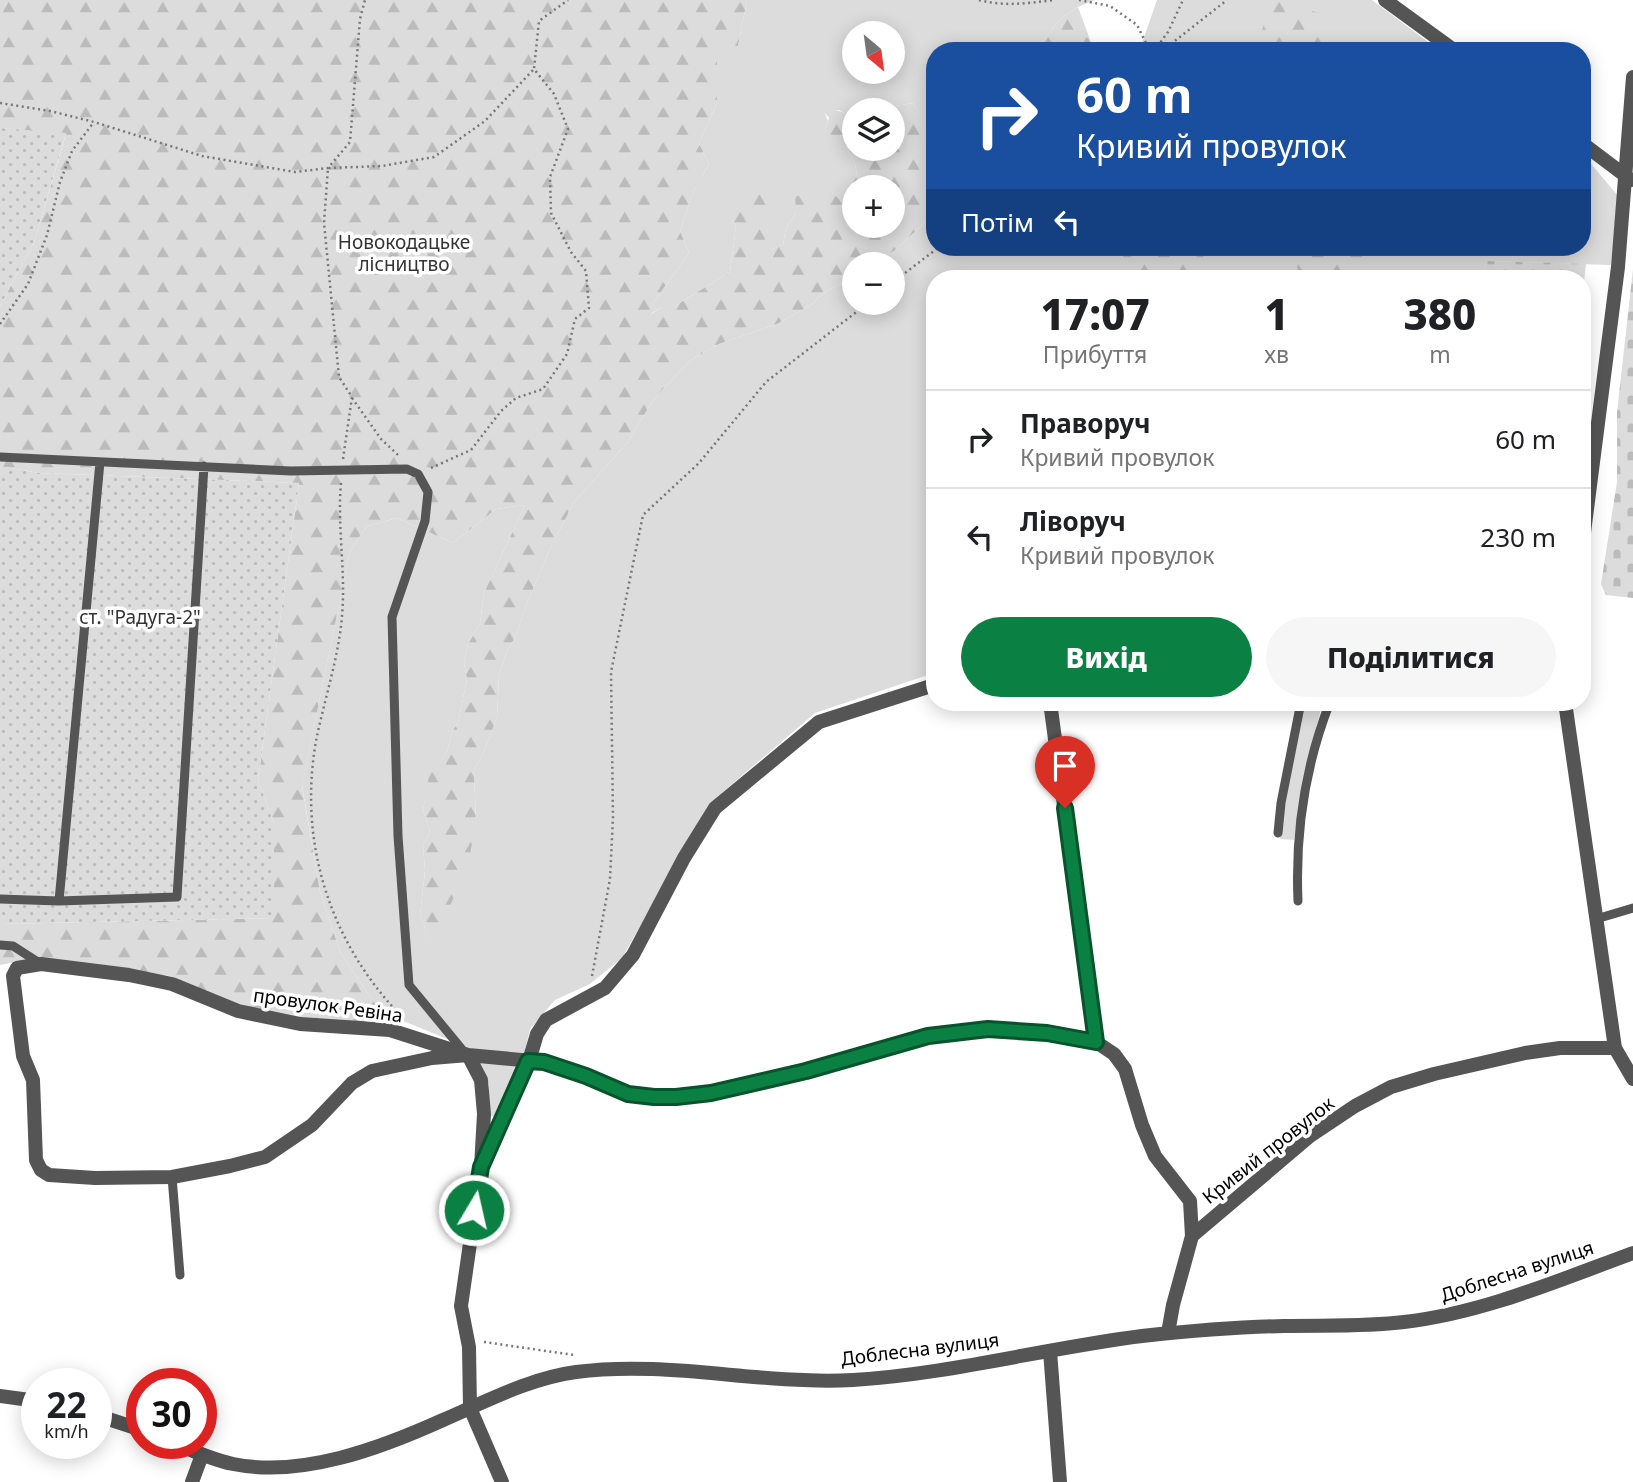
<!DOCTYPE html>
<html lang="uk">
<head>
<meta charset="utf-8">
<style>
	:root { --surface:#fff; --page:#f6f6f6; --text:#202124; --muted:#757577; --line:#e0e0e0; --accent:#0b8043 }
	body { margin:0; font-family:"Noto Sans",sans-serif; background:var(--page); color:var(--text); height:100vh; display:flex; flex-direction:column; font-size:26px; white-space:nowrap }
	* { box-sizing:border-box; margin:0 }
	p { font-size:23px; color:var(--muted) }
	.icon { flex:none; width:38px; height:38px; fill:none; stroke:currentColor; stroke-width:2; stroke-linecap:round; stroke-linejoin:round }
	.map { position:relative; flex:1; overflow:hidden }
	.drawer { position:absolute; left:926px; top:270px; width:665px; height:441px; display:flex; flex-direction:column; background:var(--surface); border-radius:28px; box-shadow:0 4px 18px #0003 }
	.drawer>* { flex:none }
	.hud { position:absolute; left:926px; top:42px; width:665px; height:214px; border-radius:28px; box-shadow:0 4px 18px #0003; background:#1a4fa0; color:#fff; overflow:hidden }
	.needle { width:46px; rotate:151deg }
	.buttons { position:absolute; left:842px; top:21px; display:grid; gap:14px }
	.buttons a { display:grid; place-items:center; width:63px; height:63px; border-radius:50%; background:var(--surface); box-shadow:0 4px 18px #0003; font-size:35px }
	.speed { position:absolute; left:21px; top:1368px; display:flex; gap:14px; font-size:35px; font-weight:700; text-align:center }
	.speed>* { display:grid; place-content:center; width:91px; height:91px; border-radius:50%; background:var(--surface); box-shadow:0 4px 18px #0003; line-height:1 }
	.speed small { font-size:18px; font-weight:400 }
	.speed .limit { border:10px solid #d22; background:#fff; color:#111 }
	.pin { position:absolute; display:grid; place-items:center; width:60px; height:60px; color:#fff; margin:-72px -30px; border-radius:50% 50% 50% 0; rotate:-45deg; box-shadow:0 0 7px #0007 }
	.pin .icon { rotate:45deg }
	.me { position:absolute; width:77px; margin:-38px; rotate:9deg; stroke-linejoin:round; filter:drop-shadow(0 0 5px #0008) }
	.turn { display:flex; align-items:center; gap:24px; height:147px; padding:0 35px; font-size:32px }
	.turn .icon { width:91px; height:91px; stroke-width:2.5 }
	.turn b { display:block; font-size:49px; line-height:60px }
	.then { display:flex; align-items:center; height:66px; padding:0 35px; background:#0003; gap:14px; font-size:26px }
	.eta { display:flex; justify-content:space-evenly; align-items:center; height:119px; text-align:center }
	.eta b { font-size:42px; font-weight:800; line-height:49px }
	.primary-button { display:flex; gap:14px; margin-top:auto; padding:14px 35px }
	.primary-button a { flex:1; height:80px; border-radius:42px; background:var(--accent); color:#fff; font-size:28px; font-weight:800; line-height:80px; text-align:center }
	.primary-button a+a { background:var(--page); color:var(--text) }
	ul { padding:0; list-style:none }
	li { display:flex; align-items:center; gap:21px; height:98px; padding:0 35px; border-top:2px solid var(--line) }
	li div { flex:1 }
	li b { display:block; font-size:26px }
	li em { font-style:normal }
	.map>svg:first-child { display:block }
	.green { fill:#dcdcdc; fill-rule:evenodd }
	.forest { fill:url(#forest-firs); fill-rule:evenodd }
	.cemetery { fill:url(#cemetery-stones) }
	.garden { fill:url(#garden-dots) }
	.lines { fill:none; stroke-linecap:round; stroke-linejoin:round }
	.path { stroke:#777; stroke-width:2.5; stroke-dasharray:2 3.5; stroke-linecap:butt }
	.service { stroke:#555; stroke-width:9 }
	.minor { stroke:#555; stroke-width:14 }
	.tertiary { stroke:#555; stroke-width:14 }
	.route-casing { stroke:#07532c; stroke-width:18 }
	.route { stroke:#0b8043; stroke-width:12 }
	.labels { text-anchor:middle; stroke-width:7; stroke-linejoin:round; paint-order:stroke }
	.park-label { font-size:19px; fill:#333; stroke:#fff }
	.street-label { font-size:19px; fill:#000; stroke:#fff }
</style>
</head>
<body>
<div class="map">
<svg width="1633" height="1482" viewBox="0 0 1633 1482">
	<defs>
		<pattern id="forest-firs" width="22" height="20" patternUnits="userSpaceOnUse" patternTransform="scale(1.75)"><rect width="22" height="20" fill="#dcdcdc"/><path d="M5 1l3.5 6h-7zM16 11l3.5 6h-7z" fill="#bbb"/></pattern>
		<pattern id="cemetery-stones" width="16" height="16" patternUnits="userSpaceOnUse" patternTransform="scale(1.75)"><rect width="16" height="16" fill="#dcdcdc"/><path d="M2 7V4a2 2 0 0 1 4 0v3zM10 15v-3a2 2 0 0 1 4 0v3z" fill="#bbb"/></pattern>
		<pattern id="garden-dots" width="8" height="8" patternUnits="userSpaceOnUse" patternTransform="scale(1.75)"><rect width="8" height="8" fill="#dcdcdc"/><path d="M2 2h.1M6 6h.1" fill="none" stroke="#bbb" stroke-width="1.8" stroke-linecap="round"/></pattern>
	</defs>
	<rect width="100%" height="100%" fill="#fff"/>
	<path class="green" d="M747,0h348l-17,7 -18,12 -20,25 -22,7h-84v51l-9,7h-8l-4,-6 -42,7 -12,-4 -11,9 -9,-5 -15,1 4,10 -2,6 22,7 2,6 -4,6 9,18 2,11 -4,7 1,22 -8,-3 -4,2 -15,-2 -31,12 -10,15 -3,17 -13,5 -39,-30 5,6 -6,46 -57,35h-11l-12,7 3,-11 36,-50 -9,-22 13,-39 16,-28 -10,-21 18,-40v-59l21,2zM854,33h38v39h-38z
		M1157,0h215l68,51h-306l7,-5z
		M1582,157l10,8 27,32 -8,68 -124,-4 -7,17h-546v395l-119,40 -105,90 -88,155 -32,26 -35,16 -25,29 -10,43 -21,45 -11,-1 1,-32 -17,-35 -91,-37 -40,-58 -21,-62 -18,-107 48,-234 17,-25 30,-8 56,25 43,-34 29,-4 -41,88 -4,31 -12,20 -4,19 3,16 -9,44 -5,7 -6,21 -10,20 -6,-1 -8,40 7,22 -7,13 2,26 -5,44 12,31 44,-124 -2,-52 10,-18 13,-35 2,-41 7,-22 10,-19 9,-27 25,-59 24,-47 54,-60 22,-37 13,-16 28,-29 28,-16 58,-20 34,-19 12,-12 31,-16v26h38v-39h-18l20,-13 40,-37v33h648z
		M1303,702h20l-15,54 -14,84 -14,-1 3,-36z"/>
	<path class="forest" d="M0,0h747l-9,46 -21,-1v58l-18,40 10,21 -16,28 -13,39 9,22 -36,50 -2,11 11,-7h11l57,-35 6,-46 -5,-6 -2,-17c15,-12 22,-15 40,-5l1,52 13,-5 3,-17 10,-15 -1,-18 31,6 10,-5 6,7 4,-2 8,3v22h38v-39h-37l-2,-5 4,-7 -2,-11 -9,-18 4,-6 -2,-5 -18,1 -4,-9 3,-9 -6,-7 7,-3 18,6 11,-8 12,4 42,-7 4,6h7l10,-7v112l-40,37 -20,13h-20v13l-31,16 -12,12 -34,19 -58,20 -28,16 -28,29 -13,16 -22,37 -54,60 -24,47 -25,59 -9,27 -10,19 -7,22 -2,41 -13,35 -10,18 2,52 -8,43 -36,82 -12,-32 5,-44 -2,-26 7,-13 -7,-22 7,-40h7l10,-19 6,-21 5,-7 9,-44 -3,-16 4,-19 12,-20 4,-31 41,-88 -29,4 -43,34 -56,-25 -30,8 -17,25 -48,235 18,106 21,62 40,58 -21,11 -57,-3 -65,-13 -68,-31 -130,-16 -20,1 -20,4v-41l274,-6v-95l-16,-43 41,-297 -260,-10 -39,-7v-160l34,-64 32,-108 -66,-6zM854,110h38v39h-38z
		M1273,0h22l17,11 25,6 -15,22 7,7h55l17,5h-147z
		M1078,7l14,38 8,6h-82l22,-7 20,-25z
		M1122,247h85l-8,21 5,10h-78z
		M1296,247h78l-11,31h-65z"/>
	<path class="cemetery" d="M1487,261l99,3 -4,36v-22h-102z
		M1633,269v329l-27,-3 -5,-11 16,-102v-70z"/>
	<path class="garden" d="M0,128l66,5 -32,109 -34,64z
		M0,466l39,7 260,10 -41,297 16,43v95l-274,6z"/>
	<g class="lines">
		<path class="path" d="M979,0c26,7 49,3 75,0
			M1079,0l31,6 27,19 13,26
			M1154,51l14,-19 15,-32
			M1162,51l65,-51
			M0,103l50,8 44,11 108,34 93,16 33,-4 22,-26 10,-123 5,-19
			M892,283l47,-36
			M0,324l28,-40 19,-49 13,-53 12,-31 22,-29
			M352,398l29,41 17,16
			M343,459l9,-62 -13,-20 -15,-154 4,-55 54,-2 52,-9 51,-36 49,-52
			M431,468l40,-18 30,-39 15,-13 27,-9 24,-35 8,-35 14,-11 -3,-37 -15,-19 -20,-39 -1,-36 18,-48 -14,-35 -20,-25 5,-48 29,-21
			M341,483c-4,44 5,88 1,133 -3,40 -18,85 -26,125 -18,102 14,201 85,275
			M592,976l18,-97 3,-62 -2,-145 32,-157 56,-52 67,-81 102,-79
			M484,1342l90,13
			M149,1445l13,4"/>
		<path class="service" d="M0,457l291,14 116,-2 11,5 10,18 -3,29 -33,96 6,219 11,149 56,68
			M1278,833l3,-30 20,-101
			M0,899l59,2 118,-4 27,-431
			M59,901l41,-439
			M1298,901c-3,-69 7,-135 32,-199
			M1596,919l37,-11
			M0,945l13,1 28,18
			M172,1177l8,98"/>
		<path class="minor" d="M1385,0l70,51
			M1582,143l49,37
			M1582,548l36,-281 15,-190
			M1050,702l46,340
			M1565,702l50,346 18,31
			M481,1167l3,-53 -3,-34 -13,-25 -36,3 -60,13 -20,12 -40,42 -47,32 -35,9 -58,11 -77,1 -46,-3 -8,-5 -5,-10 -3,-80 -10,-24 -10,-80 4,-8 24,-4 88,11 43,9 66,27 62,13 90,6 78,25 76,7 42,14 42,18 27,3 56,-4 95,-22 122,-35 60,-7 59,4 49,9 18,12 11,15 17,56 13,31 35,45 2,35
			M1168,1333l5,-28 19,-69 118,-100 45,-30 36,-19 43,-13 91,-21 35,-5h55
			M1050,1351l10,131
			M192,1482l10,-27
			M502,1482l-32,-74 -1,-61 -8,-41 20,-139 48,-106 8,-27 9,-14 59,-32 28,-33 51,-97 31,-50 104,-86 115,-37"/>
		<path class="tertiary" d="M0,1396l37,5
			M96,1415l46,15
			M177,1444c18,8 37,16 56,20 69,14 148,-16 210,-44 42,-18 87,-42 133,-48 92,-12 185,13 277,8 97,-6 193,-32 289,-44 47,-5 95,-9 142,-10 40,-1 81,1 120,-4 79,-9 155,-42 229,-69"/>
	</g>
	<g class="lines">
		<defs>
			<path id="route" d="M474,1210l7,-43 47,-106 16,1 42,14 42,18 26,3h22l35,-4 95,-22 122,-35 60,-7 59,4 49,9 -31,-234"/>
		</defs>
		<use href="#route" class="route-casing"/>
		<use href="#route" class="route"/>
	</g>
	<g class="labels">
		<g class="park-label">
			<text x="404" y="249">Новокодацьке<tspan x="404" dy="22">лісництво</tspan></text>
			<text x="140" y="624">ст. "Радуга-2"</text>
		</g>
		<g class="street-label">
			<text transform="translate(328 1005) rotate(8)" y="7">провулок Ревіна</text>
			<text transform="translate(1268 1150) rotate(-38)" y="7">Кривий провулок</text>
			<text transform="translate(1517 1271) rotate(-18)" y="7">Доблесна вулиця</text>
			<text transform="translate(920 1349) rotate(-7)" y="7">Доблесна вулиця</text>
		</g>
	</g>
</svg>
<div class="buttons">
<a><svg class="needle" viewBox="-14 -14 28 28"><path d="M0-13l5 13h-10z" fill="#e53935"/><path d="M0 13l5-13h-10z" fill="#757577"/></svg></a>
<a><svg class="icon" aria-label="layers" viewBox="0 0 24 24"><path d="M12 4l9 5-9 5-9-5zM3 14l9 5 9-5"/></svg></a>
<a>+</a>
<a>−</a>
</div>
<div class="speed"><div>22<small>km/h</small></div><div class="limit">30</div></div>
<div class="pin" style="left:1065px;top:808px;background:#d93025"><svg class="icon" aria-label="arrive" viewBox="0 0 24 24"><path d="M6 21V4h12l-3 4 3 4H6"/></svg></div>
<svg class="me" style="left:474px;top:1210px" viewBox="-20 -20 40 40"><circle r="17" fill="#0b8043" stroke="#fff" stroke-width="3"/><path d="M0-11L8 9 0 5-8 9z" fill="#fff"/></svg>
<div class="hud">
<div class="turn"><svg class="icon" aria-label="right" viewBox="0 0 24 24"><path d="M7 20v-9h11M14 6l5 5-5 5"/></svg><div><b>60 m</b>Кривий провулок</div></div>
<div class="then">Потім<svg class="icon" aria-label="left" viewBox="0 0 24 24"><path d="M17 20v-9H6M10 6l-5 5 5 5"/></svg></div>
</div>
<section class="drawer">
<div class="eta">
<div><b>17:07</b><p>Прибуття</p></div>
<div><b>1</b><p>хв</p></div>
<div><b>380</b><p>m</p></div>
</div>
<ul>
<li><svg class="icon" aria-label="right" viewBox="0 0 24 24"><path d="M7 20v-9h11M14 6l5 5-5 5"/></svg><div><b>Праворуч</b><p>Кривий провулок</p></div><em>60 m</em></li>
<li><svg class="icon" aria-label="left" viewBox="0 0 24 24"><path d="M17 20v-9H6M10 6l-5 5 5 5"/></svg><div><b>Ліворуч</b><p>Кривий провулок</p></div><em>230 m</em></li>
</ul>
<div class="primary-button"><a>Вихід</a><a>Поділитися</a></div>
</section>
</div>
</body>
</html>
